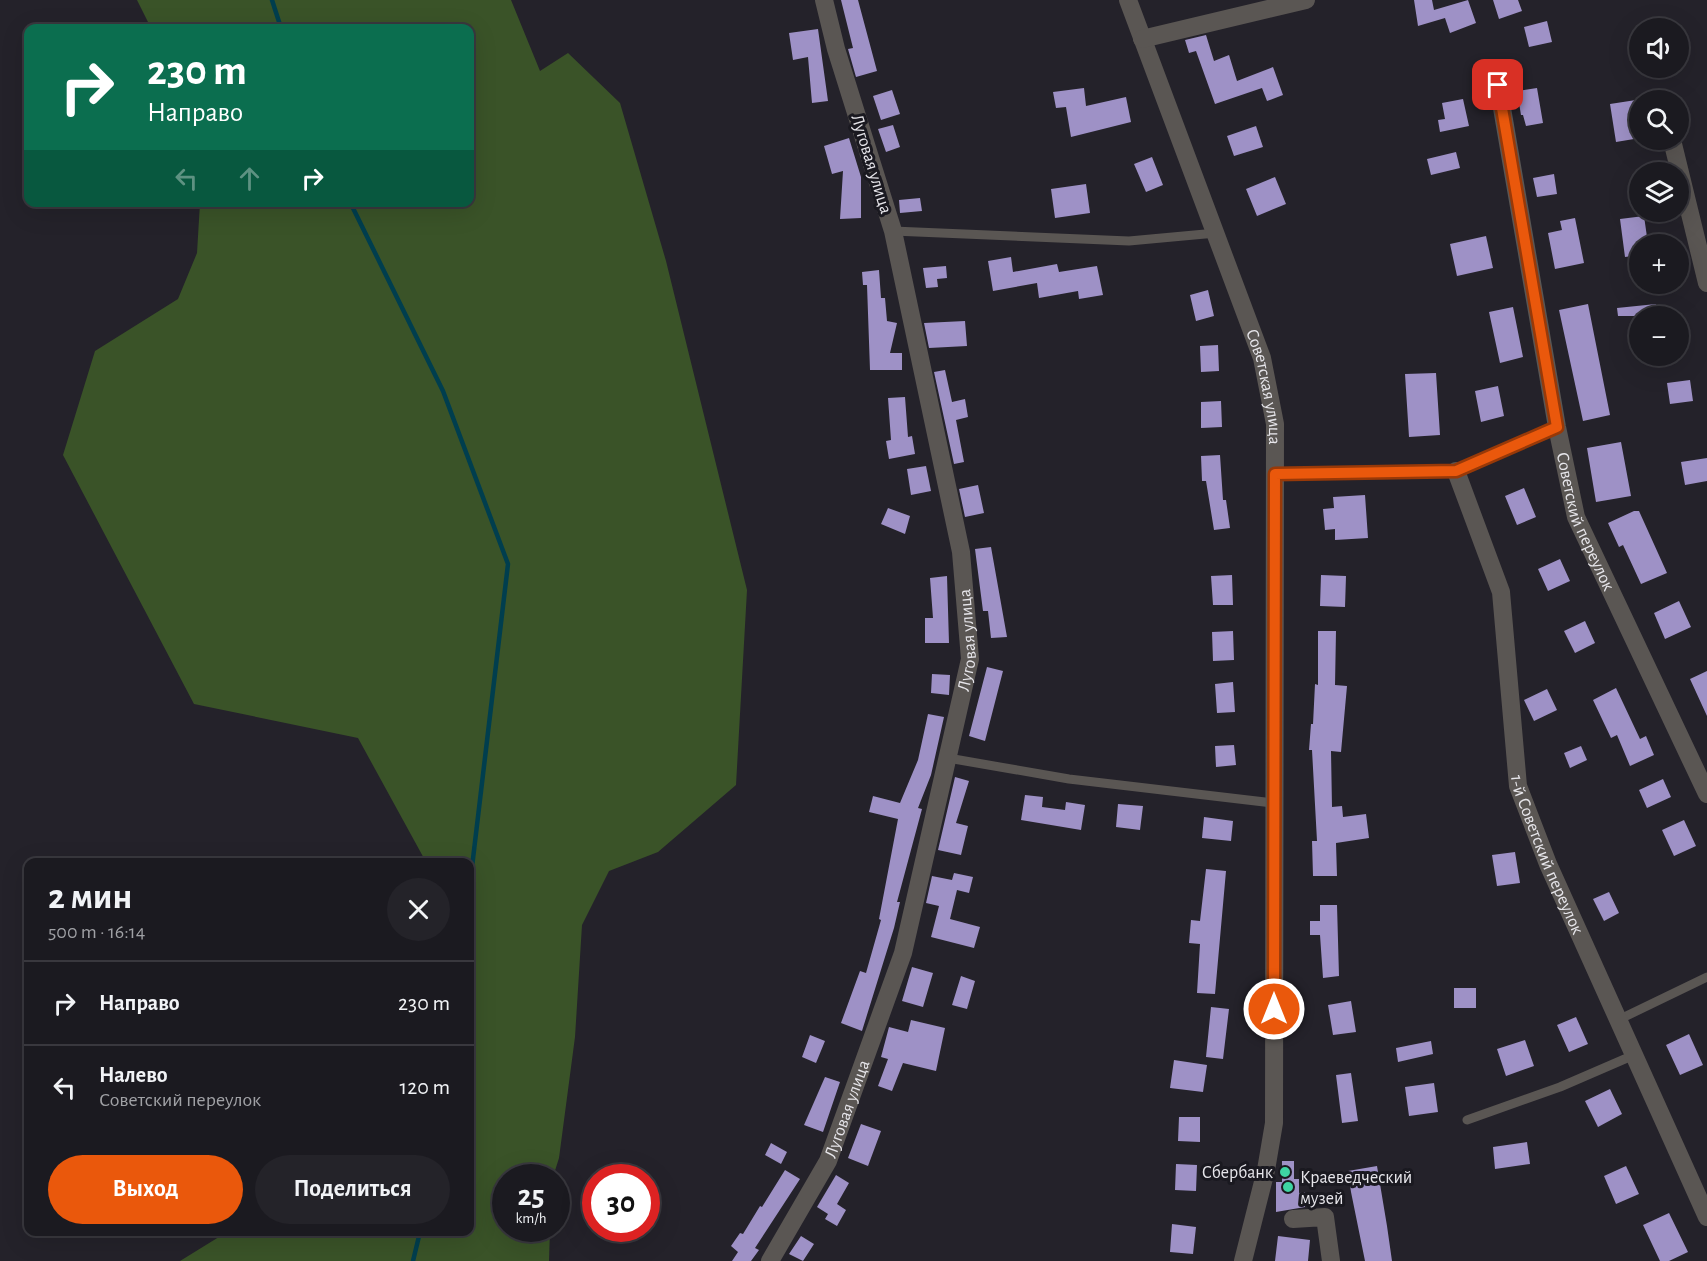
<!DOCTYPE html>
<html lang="ru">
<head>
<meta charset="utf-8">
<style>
	:root { --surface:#1b1a20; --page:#242329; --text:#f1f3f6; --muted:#a0a1a5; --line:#39383e; --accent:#ea580c }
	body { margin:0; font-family:"Alegreya Sans",sans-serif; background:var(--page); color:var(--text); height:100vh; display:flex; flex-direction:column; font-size:22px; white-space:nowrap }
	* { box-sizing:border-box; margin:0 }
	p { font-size:20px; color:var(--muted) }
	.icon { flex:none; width:33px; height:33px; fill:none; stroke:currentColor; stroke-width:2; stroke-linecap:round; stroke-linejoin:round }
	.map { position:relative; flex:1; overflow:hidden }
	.drawer { position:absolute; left:24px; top:858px; width:450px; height:378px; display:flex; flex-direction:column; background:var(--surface); border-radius:12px; box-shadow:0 6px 24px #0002,0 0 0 2px var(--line) }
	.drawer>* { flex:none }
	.top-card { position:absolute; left:24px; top:24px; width:450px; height:183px; border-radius:12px; box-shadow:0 6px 24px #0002,0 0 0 2px var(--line); background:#0b6e4f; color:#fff; overflow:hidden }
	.controls { position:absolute; left:1629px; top:18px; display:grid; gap:12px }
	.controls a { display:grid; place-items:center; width:60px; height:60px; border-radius:50%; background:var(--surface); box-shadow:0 6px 24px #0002,0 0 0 2px var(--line); font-size:30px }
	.speed { position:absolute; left:492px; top:1164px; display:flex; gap:12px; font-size:30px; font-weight:700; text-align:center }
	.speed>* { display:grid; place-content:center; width:78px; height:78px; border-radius:50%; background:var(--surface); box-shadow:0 6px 24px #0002,0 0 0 2px var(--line); line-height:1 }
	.speed small { font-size:15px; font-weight:400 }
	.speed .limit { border:9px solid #d22; background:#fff; color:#111 }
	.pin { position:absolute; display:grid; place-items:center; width:51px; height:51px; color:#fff; margin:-26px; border-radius:12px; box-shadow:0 3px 9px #0006 }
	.me { position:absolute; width:66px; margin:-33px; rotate:0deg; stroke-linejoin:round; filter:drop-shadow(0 0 4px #0008) }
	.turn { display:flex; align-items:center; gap:21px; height:126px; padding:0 24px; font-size:27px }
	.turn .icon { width:78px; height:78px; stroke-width:2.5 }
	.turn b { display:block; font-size:42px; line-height:51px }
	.lanes { display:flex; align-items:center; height:57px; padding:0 24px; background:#0003; justify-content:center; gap:30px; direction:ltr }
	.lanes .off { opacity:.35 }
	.round { display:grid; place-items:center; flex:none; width:63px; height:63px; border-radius:32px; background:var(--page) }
	.head { display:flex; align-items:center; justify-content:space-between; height:102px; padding:0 24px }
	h1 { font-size:36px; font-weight:700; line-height:45px }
	.cta { display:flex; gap:12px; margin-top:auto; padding:12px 24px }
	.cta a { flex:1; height:69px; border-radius:36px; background:var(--accent); color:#fff; font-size:24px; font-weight:700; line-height:69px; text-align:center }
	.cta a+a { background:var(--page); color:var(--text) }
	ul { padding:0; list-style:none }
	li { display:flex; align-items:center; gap:18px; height:84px; padding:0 24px; border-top:2px solid var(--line) }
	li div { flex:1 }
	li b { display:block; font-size:22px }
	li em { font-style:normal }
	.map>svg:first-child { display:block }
	.green { fill:#3a5328 }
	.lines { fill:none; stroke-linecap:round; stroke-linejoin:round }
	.stream { stroke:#003e4e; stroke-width:4.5 }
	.building { fill:#9e91c6 }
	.lane { stroke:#5a5653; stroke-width:9 }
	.street { stroke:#5a5653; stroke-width:18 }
	.route-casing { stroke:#983908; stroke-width:15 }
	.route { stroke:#ea580c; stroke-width:10 }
	.poi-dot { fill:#3ed4a3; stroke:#1a1920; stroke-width:2 }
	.labels { text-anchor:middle; stroke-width:6; stroke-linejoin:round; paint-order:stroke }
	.street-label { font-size:18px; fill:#e7e6eb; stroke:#1a1920 }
	.poi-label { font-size:18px; fill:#e7e6eb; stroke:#1a1920; text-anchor:end }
</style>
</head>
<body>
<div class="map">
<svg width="1707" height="1261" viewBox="0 0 1707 1261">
	<rect width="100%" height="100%" fill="#24222a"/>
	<path class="green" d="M137,0h374l29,71 28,-18 52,50 46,158 81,329 -11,195 -78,67 -49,19 -27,54 -7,112 -16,121 -6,19 -47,1v50l44,1 -1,32h-369l47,-29h243v-370h-44l-68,-124 -164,-34 -131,-249 32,-104 83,-52 19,-46 3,-50 270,-1v-174h-319z"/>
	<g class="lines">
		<path class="stream" d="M272,0l9,28
			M350,202l93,189 65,173 -38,320
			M413,1261l7,-29"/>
	</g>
	<path class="building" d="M841,0h17l19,71 -21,6 -8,-28 5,-1z
		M1414,0h18l2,10 34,-10 8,23 -26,10 -5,-15 -27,8z
		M1493,0h25l4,11 -23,8z
		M1547,21l5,21 -23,5 -5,-20z
		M818,29l10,72 -16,2 -4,-46 -15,3 -4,-27z
		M1206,35l8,26 15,-6 8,26 36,-14 10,28 -16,6 -5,-13 -47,16 -19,-53 -7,2 -4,-13z
		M1084,88l2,18 40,-9 5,25 -60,15 -5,-30 -10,1 -3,-16z
		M1537,88l6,35 -17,3 -3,-11h-2l-4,-24z
		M892,90l8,24 -19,6 -8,-24z
		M1463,99l6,27 -29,6 -2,-12 7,-1 -3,-16z
		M1636,100l4,38 -24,4 -6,-38z
		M893,125l7,22 -14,5 -8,-23z
		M1256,126l7,21 -29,9 -7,-20z
		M849,138l12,39v41l-21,1 3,-48 -11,3 -8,-28z
		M1456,152l4,16 -29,7 -4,-16z
		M1152,157l11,28 -17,7 -12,-28z
		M1554,174l3,20 -20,3 -4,-19z
		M1275,177l11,27 -29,12 -11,-27z
		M1086,184l4,29 -35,5 -4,-29z
		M920,198l2,13 -22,2 -1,-13z
		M1644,216l4,28h-8v11l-15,2 -5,-38z
		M1575,218l9,45 -29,6 -7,-36 14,-3 -2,-9z
		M1486,236l7,32 -36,8 -7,-32z
		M1011,257l2,15 44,-8 2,8 38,-6 6,29 -24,4 -1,-8 -39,7 -2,-15 -44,8 -5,-30z
		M946,266l1,12 -10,1 1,8 -12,1 -3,-20z
		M879,270l2,28h4l2,23 10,2 -7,30h12v17h-32l-3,-85h-4l-1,-13z
		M1208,290l6,26 -18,5 -6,-26z
		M1588,304l22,111 -27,6 -24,-111z
		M1656,304l2,12h-40l-1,-8z
		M1513,307l10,50 -23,6 -11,-51z
		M965,321l2,25 -38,2 -5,-25z
		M1218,345l1,26 -18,1 -1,-26z
		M945,370l7,32 13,-3 3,18 -12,3 8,42 -10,2 -20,-92z
		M1436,373l4,62 -31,2 -4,-63z
		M1690,380l3,21 -23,3 -3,-21z
		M1498,386l6,30 -23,6 -6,-31z
		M905,397l3,40 4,-1 3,18 -26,5 -3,-18 5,-1 -3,-42z
		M1221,401l1,26 -21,1v-26z
		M1621,442l10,54 -35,6 -9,-54z
		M1220,455l3,45h3l4,28 -16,2 -8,-49h-4l-1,-25z
		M1707,458v23l-22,4 -4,-23z
		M926,466l5,25 -20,4 -4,-26z
		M978,485l6,28 -19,4 -6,-28z
		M1524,488l12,29 -19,8 -12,-29z
		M1365,495l3,43 -33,2v-11l-10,1 -2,-21 11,-1 -1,-11z
		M888,508l22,8 -5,18 -24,-10z
		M1634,511h5l28,62 -26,11 -18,-39 -4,2 -11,-24z
		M991,547l16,90 -16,1 -3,-27h-5l-8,-62z
		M1560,559l10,22 -22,10 -10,-22z
		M1232,575l1,30h-20l-2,-29z
		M1321,575l25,1 -1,31 -25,-1z
		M947,576l2,67h-24v-25h8l-3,-40z
		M1679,601l12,26 -26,12 -11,-26z
		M1585,621l10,22 -20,10 -11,-22z
		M1233,631l1,29 -21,1 -1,-29z
		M1318,631h18l-1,54 12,1 -6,66 -10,-1 1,56 10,-1 1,11 23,-3 3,24 -33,5 1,33h-24l-1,-35h5l-5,-91h-3l2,-26h2l2,-40 3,1z
		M987,667l16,4 -18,70 -16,-5z
		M1707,671v45l-17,-37z
		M932,674l18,1 -1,20 -18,-2z
		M1233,682l2,30 -18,1 -2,-29z
		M1616,688l24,51 6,-3 8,19 -24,11 -13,-31 -6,3 -18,-38z
		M1547,689l10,21 -23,11 -10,-21z
		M928,714l16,3 -13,58 -13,33 4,1 -25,93h3l-6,26 -32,103 -21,-8 19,-52 6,2 15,-53 -2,-1 19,-100 -29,-7 4,-16 27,7 18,-43z
		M1234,745l2,20 -20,2 -1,-21z
		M1581,746l6,14 -17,8 -6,-15z
		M955,777l14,4 -13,42 12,3 -7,29 -23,-5z
		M1663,779l8,18 -24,11 -8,-18z
		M1025,795l18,2 -1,10 23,3 1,-8 19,3 -4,25 -60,-10z
		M1118,804l25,2 -3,24 -24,-3z
		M1204,817l29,4 -2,20 -29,-3z
		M1684,820l12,26 -22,10 -12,-26z
		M1515,852l5,31 -23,3 -5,-31z
		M1206,869l20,2 -11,123 -18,-1 3,-49 -11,-1 2,-23 9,1z
		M954,873l19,4 -4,16 -12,-3 -7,29 30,8 -6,21 -43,-11 8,-31 -13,-3 6,-27 20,4z
		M1609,892l10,21 -15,8 -11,-22z
		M1320,905h17l2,71 -16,2 -3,-43h-10v-14h10z
		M912,967l21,6 -10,34 -21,-6z
		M961,976l14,5 -8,28 -15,-4z
		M1454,988h22v20h-22z
		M1351,1001l5,31 -23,3 -5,-30z
		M1211,1007l18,2 -6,50 -17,-2z
		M1576,1017l12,27 -19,8 -12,-27z
		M911,1020l34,8 -9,43 -33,-8 -11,28 -14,-5 10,-27 -7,-2 8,-30 19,5z
		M1689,1034l14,31 -23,10 -14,-30z
		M810,1035l15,6 -9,22 -14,-6z
		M1525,1040l9,26 -28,10 -9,-27z
		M1431,1041l2,13 -35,8 -2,-14z
		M1174,1060l33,5 -4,27 -33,-4z
		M1351,1073l7,48 -16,2 -6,-48z
		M825,1077l15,5 -17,50 -19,-7z
		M1434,1083l4,29 -29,4 -4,-29z
		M1610,1089l12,25 -24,13 -13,-26z
		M1179,1117h21v25l-22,-1z
		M861,1124l20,7 -13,35 -20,-8z
		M1527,1142l3,22 -35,5 -2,-22z
		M771,1143l16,9 -6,12 -16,-9z
		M1282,1161h12v18h5v14l6,-1v15l-29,5v-30h6z
		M1176,1164l21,1 -1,26 -21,-1z
		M1377,1166l10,60 5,35h-27l-14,-69 -3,-21z
		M1626,1166l13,28 -23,10 -12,-28z
		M785,1170l15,9 -45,69 4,2 -8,11h-19l6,-9 -7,-6 9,-13 3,1 17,-28 2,1z
		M836,1175l13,8 -12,21 9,6 -9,16 -12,-7 3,-5 -11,-7z
		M1669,1213l19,39 -19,9h-9l-17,-36z
		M1172,1224l24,3 -3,27 -23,-2z
		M801,1236l13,8 -11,17 -14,-7z
		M1278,1236l32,4 -2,21h-33z"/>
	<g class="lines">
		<path class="lane" d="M893,231l236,10 87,-8
			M1275,474l181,-3 101,-44
			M948,758l121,21 204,24
			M1618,1020l89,-43
			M1467,1120l93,-33 74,-32"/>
		<g class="street">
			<path id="s1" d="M1128,0l134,358 13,66 -1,699 -8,47 -23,91"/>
			<path d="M1142,39l164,-39"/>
			<path id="s2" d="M1498,85l59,342 19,90 131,277"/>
			<path d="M1672,140l35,143"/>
			<path id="s3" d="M1456,471l45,121 17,194 30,78 159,353"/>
			<path d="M1293,1219l32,-2 6,44"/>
			<path id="s4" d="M770,1261l58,-100 75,-208 67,-294 -9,-107 -68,-321 -57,-182 -12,-49"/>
		</g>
	</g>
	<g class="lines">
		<defs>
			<path id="route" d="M1274,1009l1,-535 181,-3 101,-44 -59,-342"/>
		</defs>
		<use href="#route" class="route-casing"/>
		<use href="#route" class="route"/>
	</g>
	<g class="poi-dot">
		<circle cx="1285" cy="1172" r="6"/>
		<circle cx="1288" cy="1187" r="6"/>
	</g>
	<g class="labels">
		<g class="street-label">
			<text transform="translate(872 164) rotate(73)" y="6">Луговая улица</text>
			<text dy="6" stroke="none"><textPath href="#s1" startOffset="411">Советская улица</textPath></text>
			<text dy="6" stroke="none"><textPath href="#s2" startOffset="446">Советский переулок</textPath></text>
			<text dy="6" stroke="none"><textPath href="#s4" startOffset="657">Луговая улица</textPath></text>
			<text dy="6" stroke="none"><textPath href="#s3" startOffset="398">1-й Советский переулок</textPath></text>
			<text dy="6" stroke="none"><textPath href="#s4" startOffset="171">Луговая улица</textPath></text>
		</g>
		<g class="poi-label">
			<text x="1273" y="1178">Сбербанк</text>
			<text x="1300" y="1183" text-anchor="start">Краеведческий<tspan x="1300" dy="21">музей</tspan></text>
		</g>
	</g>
</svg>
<div class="controls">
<a><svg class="icon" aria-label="sound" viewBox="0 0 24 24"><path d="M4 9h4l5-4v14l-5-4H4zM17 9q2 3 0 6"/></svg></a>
<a><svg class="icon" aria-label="search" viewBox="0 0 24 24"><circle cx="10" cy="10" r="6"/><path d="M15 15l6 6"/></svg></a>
<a><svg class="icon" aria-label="layers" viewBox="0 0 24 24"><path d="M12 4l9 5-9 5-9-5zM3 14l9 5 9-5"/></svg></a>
<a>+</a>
<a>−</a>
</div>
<div class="speed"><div>25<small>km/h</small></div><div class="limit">30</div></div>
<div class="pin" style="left:1498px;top:85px;background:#d93025"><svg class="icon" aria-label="arrive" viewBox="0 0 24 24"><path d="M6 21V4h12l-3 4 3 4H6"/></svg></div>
<svg class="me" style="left:1274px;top:1009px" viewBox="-20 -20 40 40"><circle r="17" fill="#ea580c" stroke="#fff" stroke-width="3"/><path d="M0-11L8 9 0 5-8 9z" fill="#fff"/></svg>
<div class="top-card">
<div class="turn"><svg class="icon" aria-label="right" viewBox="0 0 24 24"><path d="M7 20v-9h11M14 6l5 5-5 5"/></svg><div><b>230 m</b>Направо</div></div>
<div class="lanes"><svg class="icon off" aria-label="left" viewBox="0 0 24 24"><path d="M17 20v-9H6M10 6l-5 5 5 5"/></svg><svg class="icon off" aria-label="ahead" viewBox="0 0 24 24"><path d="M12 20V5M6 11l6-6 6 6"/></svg><svg class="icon" aria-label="right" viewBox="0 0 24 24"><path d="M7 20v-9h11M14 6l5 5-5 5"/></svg></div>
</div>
<section class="drawer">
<div class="head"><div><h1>2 мин</h1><p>500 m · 16:14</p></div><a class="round"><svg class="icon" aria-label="close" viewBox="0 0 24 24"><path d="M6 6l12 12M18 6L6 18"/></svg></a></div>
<ul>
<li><svg class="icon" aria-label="right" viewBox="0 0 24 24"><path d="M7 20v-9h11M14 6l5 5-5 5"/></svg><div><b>Направо</b></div><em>230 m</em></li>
<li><svg class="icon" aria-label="left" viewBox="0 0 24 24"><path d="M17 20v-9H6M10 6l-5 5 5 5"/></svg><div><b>Налево</b><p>Советский переулок</p></div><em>120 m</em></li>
</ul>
<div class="cta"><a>Выход</a><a>Поделиться</a></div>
</section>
</div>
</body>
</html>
